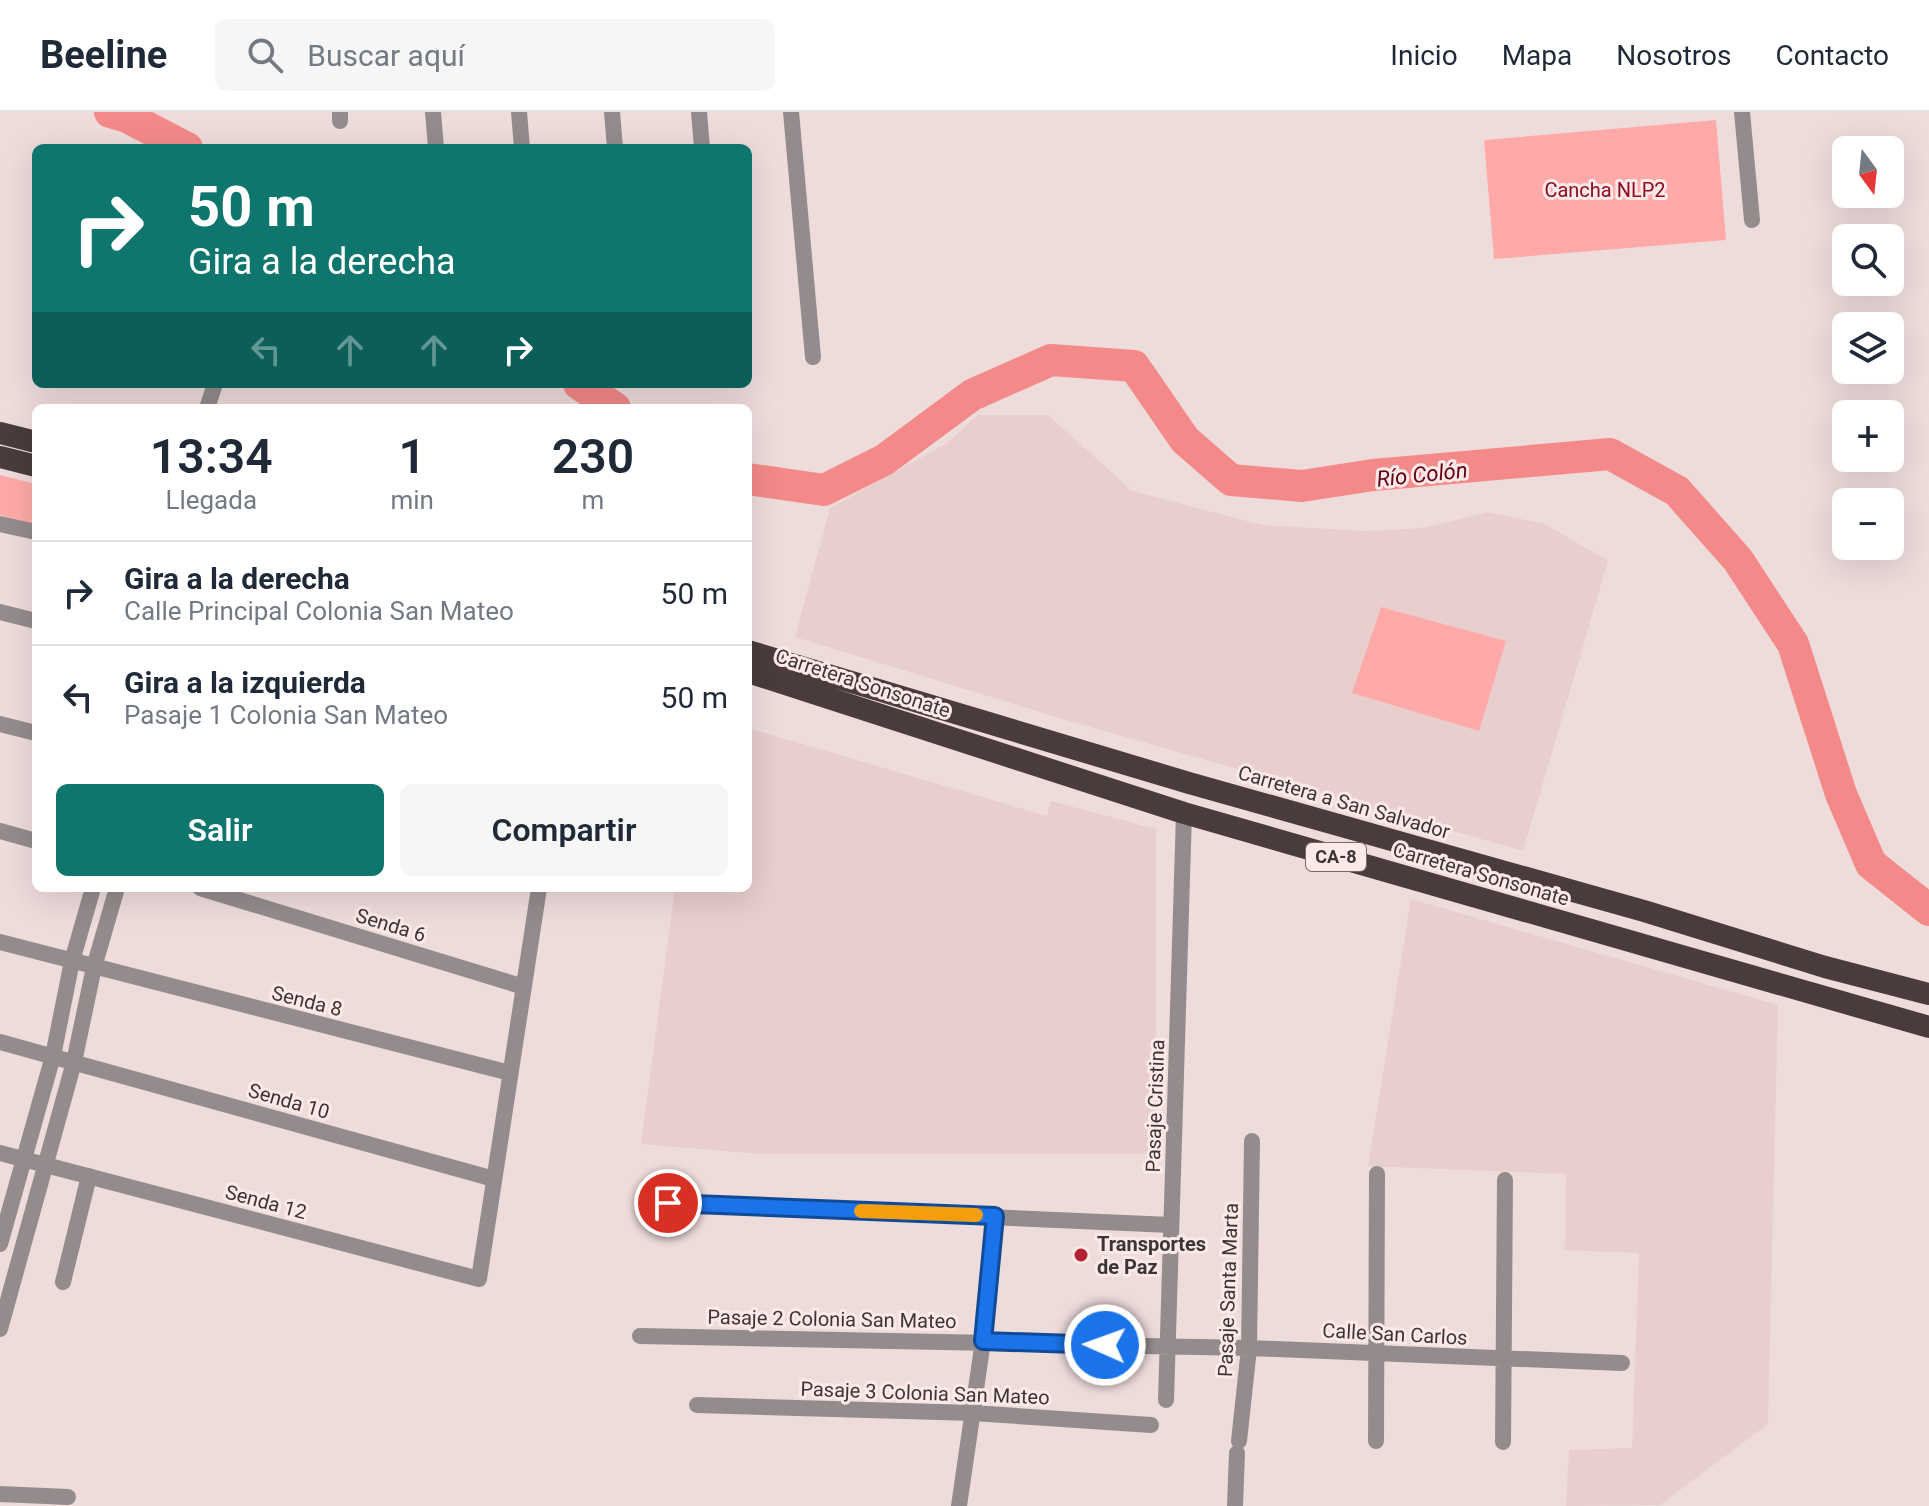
<!DOCTYPE html>
<html lang="es">
<head>
<meta charset="utf-8">
<style>
	:root { --surface:#fff; --page:#f6f6f7; --text:#1f2937; --muted:#747a83; --line:#e0e1e3; --accent:#0f766e }
	body { margin:0; font-family:Roboto,sans-serif; background:var(--page); color:var(--text); height:100vh; display:flex; flex-direction:column; font-size:30px; white-space:nowrap }
	* { box-sizing:border-box; margin:0 }
	p { font-size:26px; color:var(--muted) }
	.icon { flex:none; width:44px; height:44px; fill:none; stroke:currentColor; stroke-width:2; stroke-linecap:round; stroke-linejoin:round }
	.map { position:relative; flex:1; overflow:hidden }
	.panel { position:absolute; left:32px; top:292px; width:720px; height:488px; display:flex; flex-direction:column; background:var(--surface); border-radius:12px; box-shadow:0 8px 32px #0002 }
	.panel>* { flex:none }
	.guide { position:absolute; left:32px; top:32px; width:720px; height:244px; border-radius:12px; box-shadow:0 8px 32px #0002; background:#0f766e; color:#fff; overflow:hidden }
	.needle { width:52px; rotate:165deg }
	.buttons { position:absolute; left:1832px; top:24px; display:grid; gap:16px }
	.buttons a { display:grid; place-items:center; width:72px; height:72px; border-radius:12px; background:var(--surface); box-shadow:0 8px 32px #0002; font-size:40px }
	.pin { position:absolute; display:grid; place-items:center; width:68px; height:68px; color:#fff; margin:-34px; border:4px solid #fff; border-radius:50%; box-shadow:0 2px 8px #0007 }
	.me { position:absolute; width:88px; margin:-44px; rotate:272deg; stroke-linejoin:round; filter:drop-shadow(0 0 6px #0008) }
	.turn { display:flex; align-items:center; gap:28px; height:168px; padding:0 24px; font-size:36px }
	.turn .icon { width:104px; height:104px; stroke-width:2.5 }
	.turn b { display:block; font-size:56px; line-height:68px }
	.lanes { display:flex; align-items:center; height:76px; padding:0 24px; background:#0003; justify-content:center; gap:40px; direction:ltr }
	.lanes .off { opacity:.35 }
	.eta { display:flex; justify-content:space-evenly; align-items:center; height:136px; text-align:center }
	.eta b { font-size:48px; font-weight:600; line-height:56px }
	.action { display:flex; gap:16px; margin-top:auto; padding:16px 24px }
	.action a { flex:1; height:92px; border-radius:12px; background:var(--accent); color:#fff; font-size:32px; font-weight:600; line-height:92px; text-align:center }
	.action a+a { background:var(--page); color:var(--text) }
	ul { padding:0; list-style:none }
	li { display:flex; align-items:center; gap:24px; height:104px; padding:0 24px; border-top:2px solid var(--line) }
	li div { flex:1 }
	li b { display:block; font-size:30px }
	li em { font-style:normal }
	header { display:flex; align-items:center; gap:48px; box-sizing:border-box; height:112px; padding:0 40px; background:var(--surface); border-bottom:2px solid var(--line) }
	header strong { font-size:38px }
	nav { display:flex; gap:44px; margin-inline-start:auto; font-size:28px }
	.search { width:560px; height:72px; background:var(--page); display:flex; align-items:center; gap:20px; box-sizing:border-box; padding:0 28px; border-radius:12px; color:var(--muted); font-size:30px }
	.map>svg:first-child { display:block }
	.built { fill:#e8cecd }
	.green { fill:#ffaaa8 }
	.lines { fill:none; stroke-linecap:round; stroke-linejoin:round }
	.river { stroke:#f38a89; stroke-width:32 }
	.minor { stroke:#948c8c; stroke-width:16 }
	.trunk { stroke:#4a3c3c; stroke-width:22 }
	.route-casing { stroke:#114b97; stroke-width:20 }
	.route { stroke:#1a73e8; stroke-width:14 }
	.slow { stroke:#f59e0b; stroke-width:14 }
	.poi-dot { fill:#b32133; stroke:#fce9e8; stroke-width:3 }
	.labels { text-anchor:middle; stroke-width:6; stroke-linejoin:round; paint-order:stroke }
	.shield { fill:#fce9e8; stroke:#766b6b; stroke-width:2 }
	.shield-label { font-size:18px; font-weight:bold; fill:#3c3535 }
	.park-label { font-size:20px; fill:#8d0c21; stroke:#fce9e8 }
	.street-label { font-size:20px; fill:#3c3535; stroke:#fce9e8 }
	.poi-label { font-size:20px; font-weight:bold; fill:#3c3535; stroke:#fce9e8; text-anchor:start }
	.water-label { font-size:22px; font-style:italic; fill:#620012; stroke:#fce9e8 }
</style>
</head>
<body>
<header>
<strong>Beeline</strong>
<div class="search"><svg class="icon" aria-label="search" viewBox="0 0 24 24"><circle cx="10" cy="10" r="6"/><path d="M15 15l6 6"/></svg>Buscar aquí</div>
<nav><a>Inicio</a><a>Mapa</a><a>Nosotros</a><a>Contacto</a></nav>
</header>
<div class="map">
<svg width="1929" height="1394" viewBox="0 0 1929 1394">
	<rect width="100%" height="100%" fill="#eedcdb"/>
	<path class="built" d="M978,303h70l81,73v2l133,35 104,6 57,-3 65,-16 57,12 63,37 -85,290 -467,-134 -261,-80 35,-129 117,-65z
		M748,616l299,88 4,-15 105,28v325h-395l-120,-10 34,-256h73z
		M1411,787l367,106 -10,419 -108,81 -94,1 3,-56 63,-2 7,-195 -74,-3 1,-76 -198,-8z"/>
	<path class="green" d="M1716,8l10,120 -232,19 -10,-119z
		M0,363l36,9v41l-36,-10z
		M1381,495l125,34 -27,90 -127,-38z"/>
	<g class="lines">
		<path class="river" d="M110,0l17,5 60,31
			M579,272l36,24
			M748,367l76,11 60,-30 88,-65 79,-35 83,6 51,74 46,40 71,6 71,-11 237,-21 67,37 61,69 55,84 48,150 30,70 58,46"/>
		<path class="minor" d="M340,0v9
			M433,0l3,36
			M519,0l3,36
			M612,0l3,36
			M699,0l3,36
			M791,0l22,245
			M1742,0l10,108
			M207,296l8,-24
			M0,412l36,8
			M0,500l36,9
			M0,612l36,9
			M0,719l36,10
			M200,776l324,99
			M0,830l510,131
			M0,930l494,137
			M0,1041l479,126 60,-391
			M668,1091l503,22
			M0,1132l53,-188 19,-95 21,-73
			M63,1170l26,-106
			M0,1217l74,-267 20,-95 23,-79
			M640,1224l609,12 373,15
			M1166,1288l18,-587
			M697,1293l276,8 178,12
			M1239,1329l10,-93 3,-207
			M1376,1329l1,-267
			M1503,1330l2,-262
			M0,1382l68,3
			M959,1394l24,-165 12,-125
			M1235,1394l2,-53"/>
		<path class="trunk" d="M0,321l36,9
			M0,345l36,9
			M748,539l441,132 455,128 181,56 104,27
			M748,560l436,141 745,214"/>
	</g>
	<g class="lines">
		<defs>
			<path id="route" d="M668,1091l327,13 -12,125 122,4"/>
		</defs>
		<use href="#route" class="route-casing"/>
		<use href="#route" class="route"/>
		<path class="slow" d="M861,1099l115,4"/>
	</g>
	<circle class="poi-dot" cx="1081" cy="1143" r="8"/>
	<g class="labels">
		<rect class="shield" x="1306" y="731" width="60" height="28" rx="6"/>
		<g class="shield-label">
			<text x="1336" y="751">CA-8</text>
		</g>
		<g class="park-label">
			<text x="1605" y="85">Cancha NLP2</text>
		</g>
		<g class="street-label">
			<text transform="translate(863 571) rotate(18)" y="7">Carretera Sonsonate</text>
			<text transform="translate(1344 690) rotate(16)" y="7">Carretera a San Salvador</text>
			<text transform="translate(1481 762) rotate(16)" y="7">Carretera Sonsonate</text>
			<text transform="translate(391 813) rotate(17)" y="7">Senda 6</text>
			<text transform="translate(307 889) rotate(14)" y="7">Senda 8</text>
			<text transform="translate(289 989) rotate(16)" y="7">Senda 10</text>
			<text transform="translate(1155 994) rotate(-88)" y="7">Pasaje Cristina</text>
			<text transform="translate(266 1090) rotate(15)" y="7">Senda 12</text>
			<text transform="translate(1228 1178) rotate(-88)" y="7">Pasaje Santa Marta</text>
			<text transform="translate(832 1207) rotate(1)" y="7">Pasaje 2 Colonia San Mateo</text>
			<text transform="translate(1395 1222) rotate(3)" y="7">Calle San Carlos</text>
			<text transform="translate(925 1281) rotate(2)" y="7">Pasaje 3 Colonia San Mateo</text>
		</g>
		<g class="poi-label">
			<text x="1097" y="1139">Transportes<tspan x="1097" dy="23">de Paz</tspan></text>
		</g>
		<g class="water-label">
			<text transform="translate(1422 362) rotate(-6)" y="8">Río Colón</text>
		</g>
	</g>
</svg>
<div class="buttons">
<a><svg class="needle" viewBox="-14 -14 28 28"><path d="M0-13l5 13h-10z" fill="#e53935"/><path d="M0 13l5-13h-10z" fill="#747a83"/></svg></a>
<a><svg class="icon" aria-label="search" viewBox="0 0 24 24"><circle cx="10" cy="10" r="6"/><path d="M15 15l6 6"/></svg></a>
<a><svg class="icon" aria-label="layers" viewBox="0 0 24 24"><path d="M12 4l9 5-9 5-9-5zM3 14l9 5 9-5"/></svg></a>
<a>+</a>
<a>−</a>
</div>
<div class="pin" style="left:668px;top:1091px;background:#d93025"><svg class="icon" aria-label="arrive" viewBox="0 0 24 24"><path d="M6 21V4h12l-3 4 3 4H6"/></svg></div>
<svg class="me" style="left:1105px;top:1233px" viewBox="-20 -20 40 40"><circle r="17" fill="#1a73e8" stroke="#fff" stroke-width="3"/><path d="M0-11L8 9 0 5-8 9z" fill="#fff"/></svg>
<div class="guide">
<div class="turn"><svg class="icon" aria-label="right" viewBox="0 0 24 24"><path d="M7 20v-9h11M14 6l5 5-5 5"/></svg><div><b>50 m</b>Gira a la derecha</div></div>
<div class="lanes"><svg class="icon off" aria-label="left" viewBox="0 0 24 24"><path d="M17 20v-9H6M10 6l-5 5 5 5"/></svg><svg class="icon off" aria-label="ahead" viewBox="0 0 24 24"><path d="M12 20V5M6 11l6-6 6 6"/></svg><svg class="icon off" aria-label="ahead" viewBox="0 0 24 24"><path d="M12 20V5M6 11l6-6 6 6"/></svg><svg class="icon" aria-label="right" viewBox="0 0 24 24"><path d="M7 20v-9h11M14 6l5 5-5 5"/></svg></div>
</div>
<section class="panel">
<div class="eta">
<div><b>13:34</b><p>Llegada</p></div>
<div><b>1</b><p>min</p></div>
<div><b>230</b><p>m</p></div>
</div>
<ul>
<li><svg class="icon" aria-label="right" viewBox="0 0 24 24"><path d="M7 20v-9h11M14 6l5 5-5 5"/></svg><div><b>Gira a la derecha</b><p>Calle Principal Colonia San Mateo</p></div><em>50 m</em></li>
<li><svg class="icon" aria-label="left" viewBox="0 0 24 24"><path d="M17 20v-9H6M10 6l-5 5 5 5"/></svg><div><b>Gira a la izquierda</b><p>Pasaje 1 Colonia San Mateo</p></div><em>50 m</em></li>
</ul>
<div class="action"><a>Salir</a><a>Compartir</a></div>
</section>
</div>
</body>
</html>
